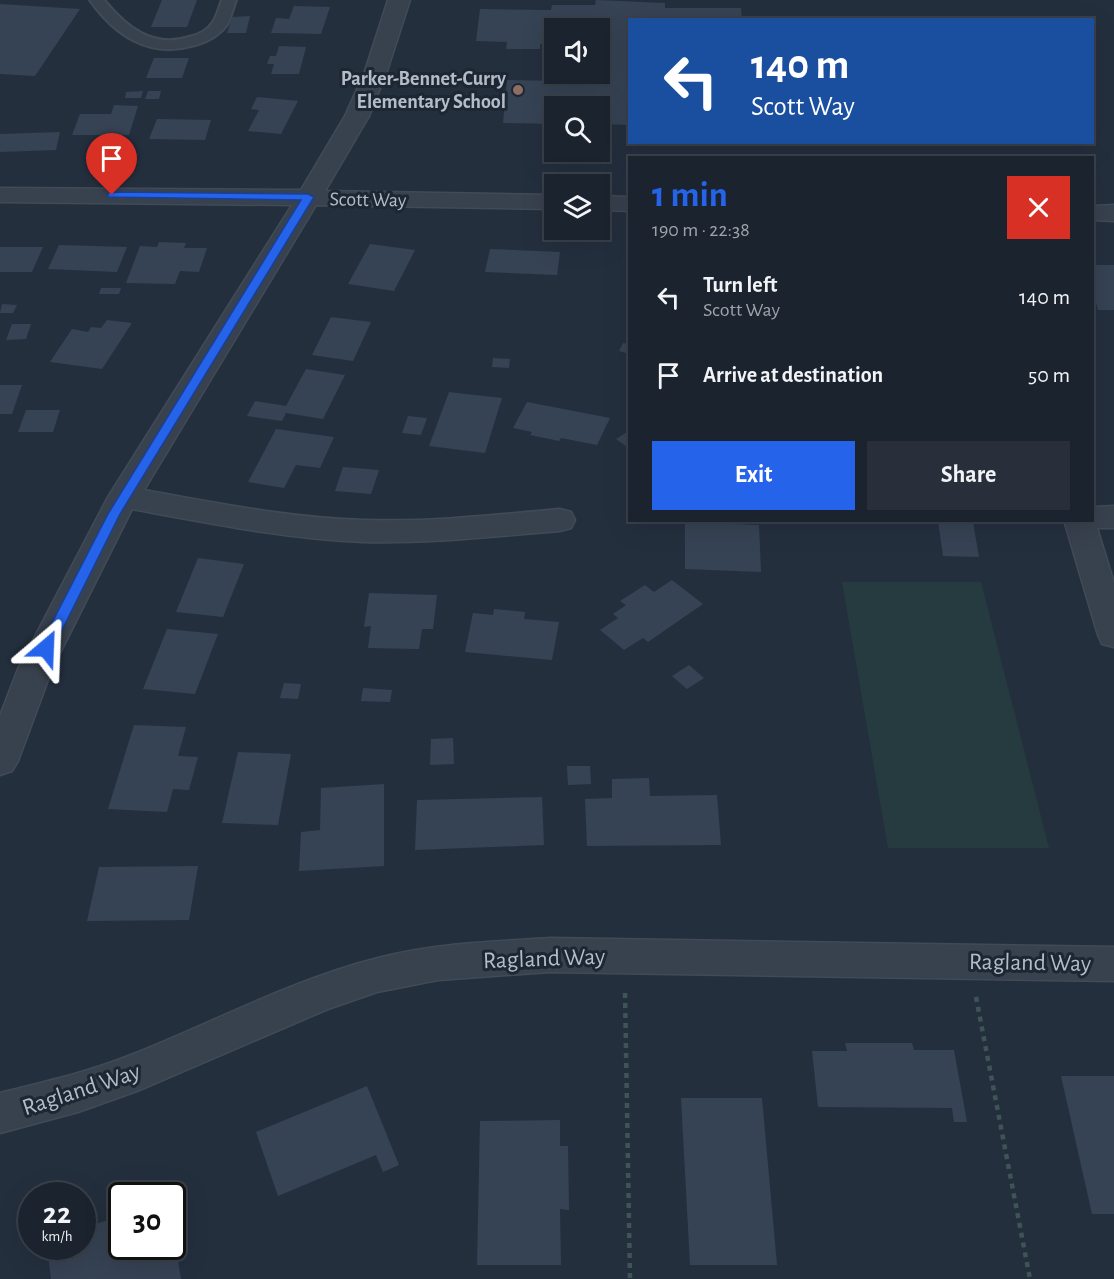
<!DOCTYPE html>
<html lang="en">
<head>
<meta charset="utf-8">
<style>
	:root { --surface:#1b232e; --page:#282f3a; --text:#f1f3f6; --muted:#a0a4aa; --line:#39404a; --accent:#2563eb }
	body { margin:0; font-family:"Alegreya Sans",sans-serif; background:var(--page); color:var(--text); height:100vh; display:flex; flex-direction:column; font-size:22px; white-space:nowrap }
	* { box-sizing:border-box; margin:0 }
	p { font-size:20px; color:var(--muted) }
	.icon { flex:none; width:33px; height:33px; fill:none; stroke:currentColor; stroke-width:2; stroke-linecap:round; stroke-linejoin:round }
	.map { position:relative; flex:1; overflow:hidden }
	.sheet { position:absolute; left:628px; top:156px; width:466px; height:366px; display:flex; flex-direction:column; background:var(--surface); border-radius:0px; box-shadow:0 6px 24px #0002,0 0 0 2px var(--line) }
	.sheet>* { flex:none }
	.guide { position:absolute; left:628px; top:18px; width:466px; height:126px; border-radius:0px; box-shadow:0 6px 24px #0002,0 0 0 2px var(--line); background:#1a4fa0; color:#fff; overflow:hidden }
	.buttons { position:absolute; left:544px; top:18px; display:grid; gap:12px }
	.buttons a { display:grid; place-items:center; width:66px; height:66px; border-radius:0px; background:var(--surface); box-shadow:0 6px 24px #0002,0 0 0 2px var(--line); font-size:30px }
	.speed { position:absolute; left:18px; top:1182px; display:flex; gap:12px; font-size:30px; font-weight:700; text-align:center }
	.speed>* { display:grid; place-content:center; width:78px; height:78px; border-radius:50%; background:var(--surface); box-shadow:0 6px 24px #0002,0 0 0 2px var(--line); line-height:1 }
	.speed small { font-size:15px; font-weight:400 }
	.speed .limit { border:3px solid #111; border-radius:9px; background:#fff; color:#111 }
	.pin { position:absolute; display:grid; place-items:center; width:51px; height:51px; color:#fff; margin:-62px -26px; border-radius:50% 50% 50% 0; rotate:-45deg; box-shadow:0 0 6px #0007 }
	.pin .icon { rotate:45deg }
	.me { position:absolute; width:66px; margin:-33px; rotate:26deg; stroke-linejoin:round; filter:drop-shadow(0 0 4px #0008) }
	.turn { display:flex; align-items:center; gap:21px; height:126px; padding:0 24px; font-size:27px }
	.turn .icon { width:78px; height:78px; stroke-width:2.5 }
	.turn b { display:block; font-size:42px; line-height:51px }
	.round { display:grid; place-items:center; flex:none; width:63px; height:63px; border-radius:0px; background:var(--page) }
	.overview { display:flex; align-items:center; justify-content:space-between; height:102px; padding:0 24px }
	h1 { font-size:36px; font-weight:600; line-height:45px; color:var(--accent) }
	.action { display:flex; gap:12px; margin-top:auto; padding:12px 24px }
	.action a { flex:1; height:69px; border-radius:0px; background:var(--accent); color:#fff; font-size:24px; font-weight:600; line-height:69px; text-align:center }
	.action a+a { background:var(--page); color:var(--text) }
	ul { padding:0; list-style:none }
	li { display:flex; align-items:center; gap:18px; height:78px; padding:0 24px }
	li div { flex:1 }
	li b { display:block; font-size:22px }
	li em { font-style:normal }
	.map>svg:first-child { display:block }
	.green { fill:#263b3f }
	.building { fill:#364354 }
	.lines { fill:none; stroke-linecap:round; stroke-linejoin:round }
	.service-casing { stroke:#414a57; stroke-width:4 }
	.minor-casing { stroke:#414a57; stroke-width:3 }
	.path { stroke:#3f5457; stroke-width:4.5; stroke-dasharray:5 5; stroke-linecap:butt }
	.service { fill:#38414e; fill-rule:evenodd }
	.minor { fill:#38414e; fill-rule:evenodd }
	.route { fill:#2563eb; stroke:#184099; stroke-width:1.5 }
	.education-dot { fill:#8d6e63; stroke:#1d2633; stroke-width:2 }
	.labels { text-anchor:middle; stroke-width:6; stroke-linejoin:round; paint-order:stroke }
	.far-poi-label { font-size:20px; font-weight:bold; fill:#b4bcc9; stroke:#1d2633; text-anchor:end }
	.far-street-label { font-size:20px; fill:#b4bcc9; stroke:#1d2633 }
	.street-label { font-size:24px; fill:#b4bcc9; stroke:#1d2633 }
</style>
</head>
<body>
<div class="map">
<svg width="1114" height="1279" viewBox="0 0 1114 1279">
	<rect width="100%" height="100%" fill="#242f3e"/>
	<path class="green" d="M842,582h139l68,266h-161z"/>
	<path class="building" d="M162,0h35l-10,27h-36z
		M596,0l69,3v5h76l1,12h-112v105l-30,-1v-18h-45v18l-52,-1 4,-43 53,1v-7h40v-46h-45v16h-15v5h-34l1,-7 -31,-1 4,-32 71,1 1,-5h43z
		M0,4l80,5 -45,67 -35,-2z
		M294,6l36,1 -9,27 -50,-1 5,-15 13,1z
		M250,16l-4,17h-19l5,-16z
		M279,46l27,1 -7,27h-28l3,-10h-7l3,-8h6z
		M154,58h35l-7,20h-36z
		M143,91l-2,7h-16l1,-6z
		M148,91h13l-2,8h-14z
		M257,97l41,4 -17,33 -33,-3 11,-21 -8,-1z
		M114,105l24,1 -9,29h-57l8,-21h31z
		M157,119l54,1 -6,20 -56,-1z
		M60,132l-4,18 -56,2v-18z
		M159,242l27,1 -2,5h23l-8,24 -19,-1 -5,13 -49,-1 14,-37 17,1z
		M370,244l45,6 -21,41 -46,-7z
		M59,245l68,2 -10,25 -69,-3z
		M0,247h43l-11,25h-32z
		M490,249l70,3 -3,23 -72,-3z
		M1094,265h20v45h-16l-4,-14z
		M101,288h20l-2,6h-20z
		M2,304l15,1 -4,8h-13z
		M331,317l40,5 -18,39 -41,-6z
		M107,320l25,3 -30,46 -52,-7 22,-33 16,3 3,-5 10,1z
		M12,324h19l-5,15 -20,1z
		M623,343l7,1v10l-11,-3z
		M493,358l17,1 -1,9 -17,-1z
		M306,369l39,6 -22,44 -37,-6 -4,8 -35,-5 8,-15 31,5z
		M0,385h22l-10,29h-12z
		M449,392l53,6 -17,55 -56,-7z
		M527,402l83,16 -13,27 -36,-7 -2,3 -29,-6 2,-3 -19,-4z
		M26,410h34l-7,22h-35z
		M408,416l19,2 -6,17 -19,-2z
		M276,429l58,8 -14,31 -24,-3 -12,23 -36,-6z
		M630,430v19l-14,-10z
		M343,467l36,3 -8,24 -36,-3z
		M685,520h46v4l28,1 2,47 -76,-3z
		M938,521l35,1 6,35 -36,-1z
		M198,558l46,6 -21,53 -47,-5z
		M672,580l31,24 -55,38 -5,-4 -19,12 -24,-20 18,-12 -5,-4 13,-9 -6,-4 25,-16 9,7z
		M369,593l68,2 -4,34h-11l-3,20 -51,-1 3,-22 -7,1z
		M494,609l31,3 -1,7 35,3 -7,38 -87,-8 8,-39 20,2z
		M167,629l51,5 -23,60 -52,-5z
		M689,665l15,13 -17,11 -15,-13z
		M284,683l17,1 -3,15 -18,-1z
		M363,688l29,2 -2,12 -29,-1z
		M134,725l52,2 -8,29 20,1 -9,33 -16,-1 -6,23 -59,-3z
		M453,738l1,26 -24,1 1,-26z
		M238,752l53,2 -13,71 -56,-2z
		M567,766h23l1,18 -23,1z
		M649,778l1,18 67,-1 4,50 -134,1 -2,-47 27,-1v-19z
		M384,784v82l-85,5 2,-39 19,-2 1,-42z
		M542,797l2,48 -129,5 2,-50z
		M198,866l-9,54 -102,1 12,-54z
		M845,1043h67l2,7h40l13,72h-13l-2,-14 -134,-1 -6,-56h35z
		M1061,1076h53v138h-22z
		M367,1086l32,79 -16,7 -7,-17 -98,41 -22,-64z
		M681,1098h81l15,167h-87z
		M560,1120v26h8l1,64 -9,-1 1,56h-84l3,-144z
		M122,1216v30h50l2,-10 7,43h-130l-4,-33h35v-18z"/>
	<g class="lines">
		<defs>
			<path id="service" d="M90,0h14c22,27 49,49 85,37 9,-2 19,-7 24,-15 4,-6 6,-15 9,-22h14c-3,8 -5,18 -10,26 -9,11 -21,17 -35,20 -43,12 -77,-12 -101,-46z"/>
			<path id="minor" d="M388,0h22l-23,71 -18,45 -44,75 230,4v14l-239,-4 -172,285c73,13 146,28 221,30 65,2 130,-5 195,-11l11,3 4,8 -4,8 -11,3c-65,5 -131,13 -197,11 -77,-3 -154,-19 -231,-33l-80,160 -34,92 -6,10 -12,4v-59l18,-47 90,-172 184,-292 -292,-3v-14l301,2 44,-74 20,-45z
				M600,196l30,1v14l-30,-1z
				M1114,205v16l-20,-1v-14z
				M1114,506v22h-17l17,55v64l-12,-3 -4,-9 -34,-115h30v-13z
				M550,938l564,9v34l-564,-9 -112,8 -61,12 -49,17 -191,82 -59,21 -78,21v-40c44,-11 89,-21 131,-38 81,-32 163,-76 247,-97 56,-15 114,-16 172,-20z"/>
		</defs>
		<use href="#service" class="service-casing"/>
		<use href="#minor" class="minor-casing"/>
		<path class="path" d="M625,993l5,286
			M976,997l54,282"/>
		<use href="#service" class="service"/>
		<use href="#minor" class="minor"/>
	</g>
	<path class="route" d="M112,192l196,2 6,3 -194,317 -67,134 -7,5 -7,-5 69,-134 193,-314 -193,-3v-4z"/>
	<circle class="education-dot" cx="518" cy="90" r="6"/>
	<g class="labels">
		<g class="far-poi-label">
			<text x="506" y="85">Parker-Bennet-Curry<tspan x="506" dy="23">Elementary School</tspan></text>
		</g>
		<g class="far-street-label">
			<text transform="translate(368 199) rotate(1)" y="7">Scott Way</text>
		</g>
		<g class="street-label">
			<text transform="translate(544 958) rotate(-2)" y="8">Ragland Way</text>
			<text transform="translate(1030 962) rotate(1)" y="8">Ragland Way</text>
			<text transform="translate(81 1089) rotate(-18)" y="8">Ragland Way</text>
		</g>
	</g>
</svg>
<div class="buttons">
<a><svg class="icon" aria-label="sound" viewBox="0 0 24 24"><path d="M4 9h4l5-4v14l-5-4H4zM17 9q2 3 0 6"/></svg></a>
<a><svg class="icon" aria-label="search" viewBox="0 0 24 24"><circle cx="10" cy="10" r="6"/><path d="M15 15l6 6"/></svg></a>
<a><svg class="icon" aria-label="layers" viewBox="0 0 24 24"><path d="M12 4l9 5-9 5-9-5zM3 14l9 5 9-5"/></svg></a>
</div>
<div class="speed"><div>22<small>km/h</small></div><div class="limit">30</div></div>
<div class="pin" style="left:112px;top:195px;background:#d93025"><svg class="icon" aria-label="arrive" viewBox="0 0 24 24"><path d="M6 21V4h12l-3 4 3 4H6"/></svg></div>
<svg class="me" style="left:46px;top:648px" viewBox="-20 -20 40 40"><path d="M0-17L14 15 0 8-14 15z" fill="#2563eb" stroke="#fff" stroke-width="4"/></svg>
<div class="guide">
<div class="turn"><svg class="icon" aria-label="left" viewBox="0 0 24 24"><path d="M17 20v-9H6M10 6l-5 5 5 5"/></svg><div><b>140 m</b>Scott Way</div></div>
</div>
<section class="sheet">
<div class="overview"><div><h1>1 min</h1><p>190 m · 22:38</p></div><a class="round" style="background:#d93025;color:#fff"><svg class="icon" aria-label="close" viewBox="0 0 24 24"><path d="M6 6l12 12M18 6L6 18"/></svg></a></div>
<ul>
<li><svg class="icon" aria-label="left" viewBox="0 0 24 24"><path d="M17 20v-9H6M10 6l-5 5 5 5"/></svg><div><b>Turn left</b><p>Scott Way</p></div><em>140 m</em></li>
<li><svg class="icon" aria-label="arrive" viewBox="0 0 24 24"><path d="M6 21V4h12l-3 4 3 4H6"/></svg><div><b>Arrive at destination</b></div><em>50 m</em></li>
</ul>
<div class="action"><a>Exit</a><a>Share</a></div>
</section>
</div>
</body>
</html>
